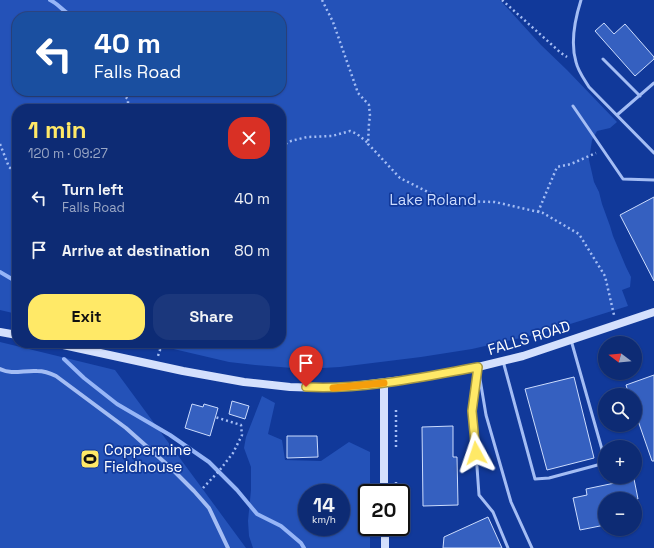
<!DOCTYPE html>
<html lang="en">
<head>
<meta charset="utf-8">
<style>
	:root { --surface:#0d2b74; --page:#1b377c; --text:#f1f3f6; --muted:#9aa7c5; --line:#2d4786; --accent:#ffe967 }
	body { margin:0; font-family:"Space Grotesk",sans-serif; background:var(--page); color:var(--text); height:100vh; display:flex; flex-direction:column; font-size:15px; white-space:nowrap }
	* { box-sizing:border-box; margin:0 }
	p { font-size:13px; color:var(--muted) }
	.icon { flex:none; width:22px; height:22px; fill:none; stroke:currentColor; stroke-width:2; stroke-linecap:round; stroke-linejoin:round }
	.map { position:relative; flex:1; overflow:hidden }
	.drawer { position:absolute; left:12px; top:104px; width:274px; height:244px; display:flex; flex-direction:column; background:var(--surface); border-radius:16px; box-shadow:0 1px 3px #0004,0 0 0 1px var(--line) }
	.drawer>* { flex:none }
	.guide { position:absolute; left:12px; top:12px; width:274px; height:84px; border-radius:16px; box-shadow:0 1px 3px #0004,0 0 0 1px var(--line); background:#1a4fa0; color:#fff; overflow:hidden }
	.needle { width:26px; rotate:286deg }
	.fabs { position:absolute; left:598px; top:336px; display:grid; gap:8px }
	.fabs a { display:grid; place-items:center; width:44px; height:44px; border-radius:50%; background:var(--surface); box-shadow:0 1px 3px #0004,0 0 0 1px var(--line); font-size:20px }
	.speed { position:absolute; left:298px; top:484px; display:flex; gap:8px; font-size:20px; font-weight:700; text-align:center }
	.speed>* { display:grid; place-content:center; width:52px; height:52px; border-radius:50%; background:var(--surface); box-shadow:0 1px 3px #0004,0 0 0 1px var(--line); line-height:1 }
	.speed small { font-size:10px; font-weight:400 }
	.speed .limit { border:2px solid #111; border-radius:6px; background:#fff; color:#111 }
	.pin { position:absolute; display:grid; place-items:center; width:34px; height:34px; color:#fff; margin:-41px -17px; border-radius:50% 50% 50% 0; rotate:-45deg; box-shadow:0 0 4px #0007 }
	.pin .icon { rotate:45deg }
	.me { position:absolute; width:44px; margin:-22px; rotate:355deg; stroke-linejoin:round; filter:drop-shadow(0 0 3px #0008) }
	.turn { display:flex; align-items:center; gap:14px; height:84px; padding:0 16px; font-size:18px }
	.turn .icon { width:52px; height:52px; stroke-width:2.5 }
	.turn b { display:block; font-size:28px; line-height:34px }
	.round { display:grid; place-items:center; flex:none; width:42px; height:42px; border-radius:16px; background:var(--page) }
	.headline { display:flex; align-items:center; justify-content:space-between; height:68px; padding:0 16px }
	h1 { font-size:24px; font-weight:600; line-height:30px; color:var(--accent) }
	.cta { display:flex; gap:8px; margin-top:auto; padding:8px 16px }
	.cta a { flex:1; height:46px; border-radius:16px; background:var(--accent); color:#111; font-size:16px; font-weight:600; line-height:46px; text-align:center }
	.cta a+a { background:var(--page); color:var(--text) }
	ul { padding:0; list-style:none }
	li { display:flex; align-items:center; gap:12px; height:52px; padding:0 16px }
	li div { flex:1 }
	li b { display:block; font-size:15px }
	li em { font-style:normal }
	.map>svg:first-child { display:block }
	.green { fill:#2452b8; fill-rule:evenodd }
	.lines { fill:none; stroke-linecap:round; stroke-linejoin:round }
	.stream { stroke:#96b5f7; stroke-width:4 }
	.building { fill:#3560c0; stroke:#ccdcfe }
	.path { stroke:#a4bdf4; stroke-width:2.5; stroke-dasharray:2 3; stroke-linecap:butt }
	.lane { stroke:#a4bdf4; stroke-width:3 }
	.street { stroke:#a4bdf4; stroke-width:4 }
	.secondary { stroke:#d4e0fd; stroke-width:8 }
	.route-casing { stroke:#a69743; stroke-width:10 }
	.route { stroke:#ffe967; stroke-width:7 }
	.slow { stroke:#f59e0b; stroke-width:7 }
	.labels { text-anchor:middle; stroke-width:3.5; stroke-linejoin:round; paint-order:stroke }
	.park-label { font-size:15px; fill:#ccdcfe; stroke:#11399a }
	.street-label { font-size:15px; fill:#fff; stroke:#11399a }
	.poi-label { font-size:15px; fill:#fff; stroke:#11399a; text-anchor:start }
</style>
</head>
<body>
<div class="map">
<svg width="654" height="548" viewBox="0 0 654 548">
	<rect width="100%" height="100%" fill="#11399a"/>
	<path class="green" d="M0,0h500l41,45 26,25 50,52 -7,6 -13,3 -5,9 -3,20 5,22 5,10 3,12 8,22 3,10 13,31 5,10 -1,10 -8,3 6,16 -90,28 -66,15 -51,8 -81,10 -35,2 -50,-4 -26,-3 -81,-19h133v-234h-264v205l-17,-4zM17,17h264v74h-264z
		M0,342l115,28 131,178h-246z
		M262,396l13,7 -7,31 14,6 3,20 36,1 28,-19 21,10v41h-3v34h3v21h-117l-4,-12 -1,-15 3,-31v-23l-7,-19 2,-11zM307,493h34v34h-34z"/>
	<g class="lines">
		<path class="stream" d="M50,0c9,4 14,13 24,17
			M0,272l17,10
			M64,359l20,19 33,26 53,31 39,27 28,28 20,24 24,12 20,17 3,5"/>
	</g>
	<path class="building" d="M604,23l10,11 11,-10 29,33v2l-19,17 -40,-45z
		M654,197v84l-34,-66z
		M654,375v86h-2l-17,-49v-17h-6l-3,-10z
		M574,377l20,81 -47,12 -22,-81z
		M232,401l17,5 -4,13 -16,-5z
		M192,404l11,3 1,-3 14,4 -8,28 -25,-8z
		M453,426v31h4l1,48 -35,1 -1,-79z
		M287,436h30l1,21 -31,1z
		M634,479l4,20h-33v26l-25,5 -7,-32 14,-3 -1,-6z
		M488,517l14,31h-59l1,-11z"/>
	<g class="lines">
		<path class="path" d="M322,0l11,22 25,71 11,12 1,11 -1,7 -1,21 4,4 28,30 30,15 23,8 42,1 48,11 36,21 26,42 9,39
			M502,0l59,53 6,4
			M118,91l10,8v10
			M0,144l9,23 8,6
			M281,146l10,-5 16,-4 25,-1 18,-5 7,3 11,9
			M538,212l19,-45 14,-3 25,-11
			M147,343l12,4 1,3 -2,6
			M396,447v-39
			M396,482v11
			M203,488l16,-17 14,-18 9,-18 -1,-10 -26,-8"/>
		<path class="lane" d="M581,0c-6,19 -11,42 -5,62 2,9 8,17 13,25l65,66
			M603,59l37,37
			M573,106l50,73 31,1
			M617,115l37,-32
			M571,340l34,120
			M503,361l32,118 14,-1 56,-15
			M478,367l8,48 25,87 21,46
			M477,371l-4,40 6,84 14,17 15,36"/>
		<path class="street" d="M0,369c12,6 24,1 37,2 7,0 13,2 19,5l70,52 45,40 23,23 15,17 19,40"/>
		<path class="secondary" d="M0,332l17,3
			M54,343l129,28 61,11 46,5 32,1 23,-1 73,-9 60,-11 45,-11 131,-44
			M384,383v110
			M385,527v21"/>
	</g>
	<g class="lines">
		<defs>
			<path id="route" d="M306,387c58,3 116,-10 172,-20l-6,44 4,42"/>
		</defs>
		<use href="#route" class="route-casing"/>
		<use href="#route" class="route"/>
		<path class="slow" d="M333,388l51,-5"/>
	</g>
	<defs>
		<symbol id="stadium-square" viewBox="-11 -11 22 22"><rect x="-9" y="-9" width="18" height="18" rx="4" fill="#ffe967" stroke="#11399a"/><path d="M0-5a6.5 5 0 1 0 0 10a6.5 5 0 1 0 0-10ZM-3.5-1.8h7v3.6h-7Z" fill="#111"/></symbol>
	</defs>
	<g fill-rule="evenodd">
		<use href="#stadium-square" x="79" y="448" width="22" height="22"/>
	</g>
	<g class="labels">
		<g class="park-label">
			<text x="433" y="205">Lake Roland</text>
		</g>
		<g class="street-label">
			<text transform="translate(529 338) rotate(-17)" y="5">FALLS ROAD</text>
		</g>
		<g class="poi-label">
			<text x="104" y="455">Coppermine<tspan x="104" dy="17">Fieldhouse</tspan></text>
		</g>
	</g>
</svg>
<div class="fabs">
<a><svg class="needle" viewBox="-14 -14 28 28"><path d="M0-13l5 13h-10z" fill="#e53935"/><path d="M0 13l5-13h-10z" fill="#9aa7c5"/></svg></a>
<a><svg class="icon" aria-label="search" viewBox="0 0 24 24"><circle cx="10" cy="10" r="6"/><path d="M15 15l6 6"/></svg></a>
<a>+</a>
<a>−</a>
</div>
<div class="speed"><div>14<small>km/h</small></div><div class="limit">20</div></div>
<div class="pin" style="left:306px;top:387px;background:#d93025"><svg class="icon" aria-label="arrive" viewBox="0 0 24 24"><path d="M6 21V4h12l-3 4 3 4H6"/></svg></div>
<svg class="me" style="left:476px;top:453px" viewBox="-20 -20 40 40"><path d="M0-17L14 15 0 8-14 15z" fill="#ffe967" stroke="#fff" stroke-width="4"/></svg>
<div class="guide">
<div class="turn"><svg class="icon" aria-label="left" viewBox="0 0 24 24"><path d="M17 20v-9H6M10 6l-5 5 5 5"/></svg><div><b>40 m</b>Falls Road</div></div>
</div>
<section class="drawer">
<div class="headline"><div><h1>1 min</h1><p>120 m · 09:27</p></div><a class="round" style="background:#d93025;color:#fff"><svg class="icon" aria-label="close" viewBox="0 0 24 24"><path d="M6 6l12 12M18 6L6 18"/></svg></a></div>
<ul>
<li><svg class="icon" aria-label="left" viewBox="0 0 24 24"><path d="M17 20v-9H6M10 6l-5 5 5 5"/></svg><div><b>Turn left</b><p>Falls Road</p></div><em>40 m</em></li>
<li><svg class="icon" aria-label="arrive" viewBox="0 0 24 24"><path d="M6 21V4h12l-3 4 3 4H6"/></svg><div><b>Arrive at destination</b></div><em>80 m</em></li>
</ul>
<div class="cta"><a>Exit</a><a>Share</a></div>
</section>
</div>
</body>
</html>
